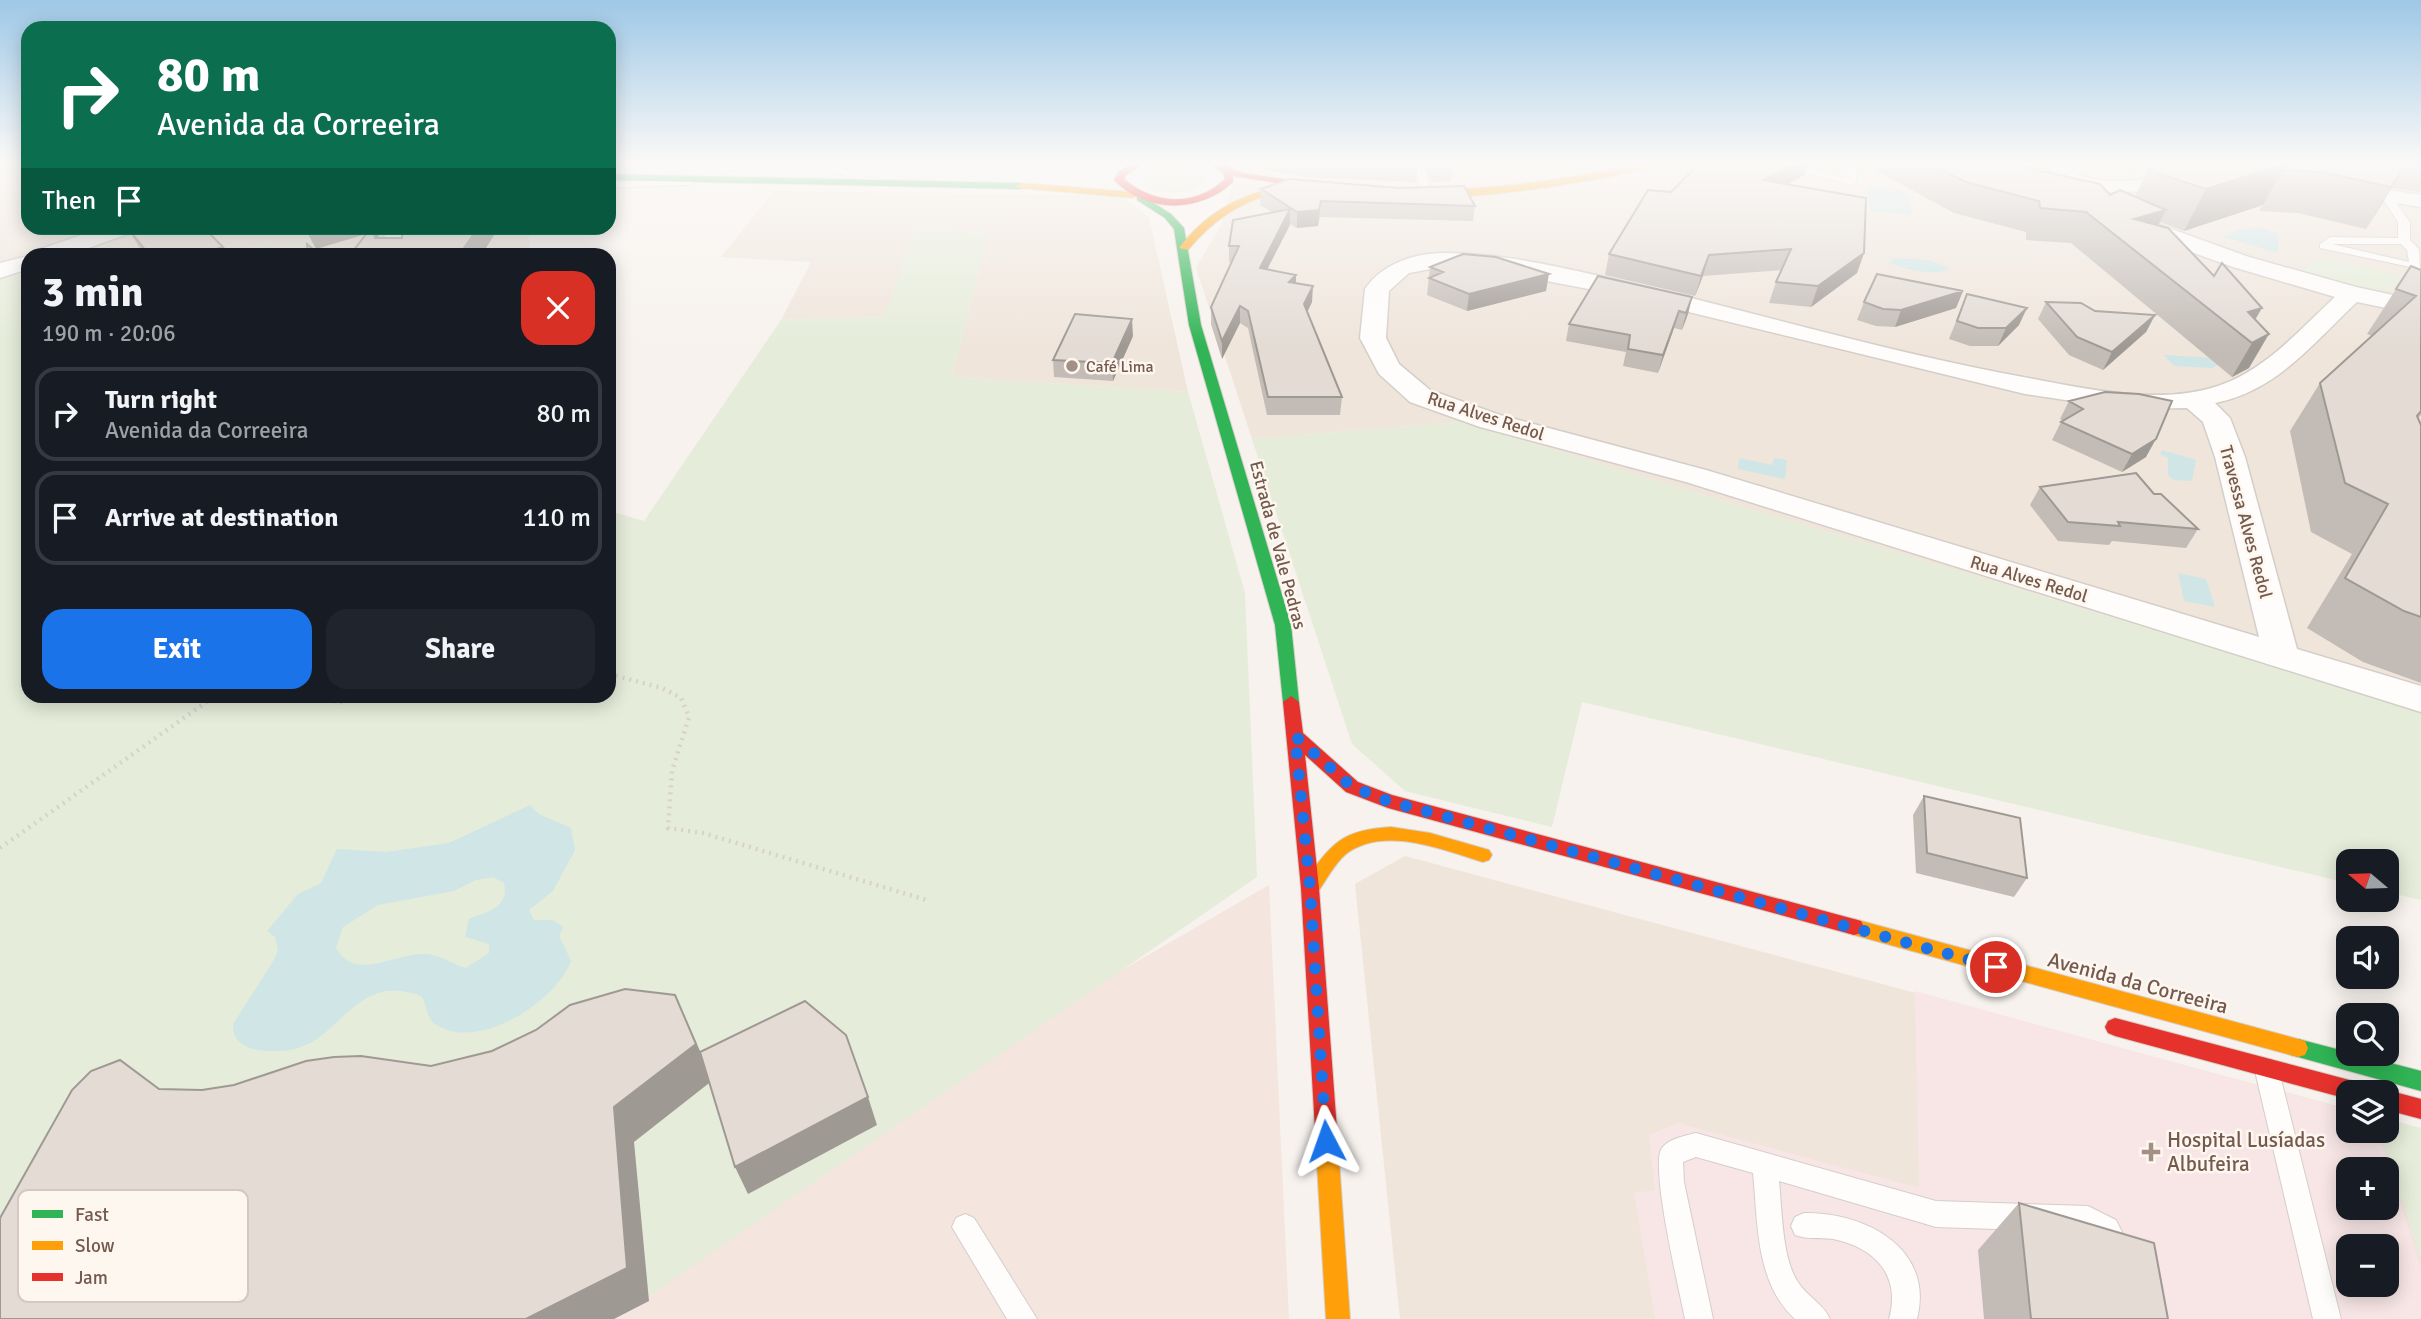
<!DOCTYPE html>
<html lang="en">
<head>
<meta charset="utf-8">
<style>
	:root { --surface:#171b24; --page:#20242c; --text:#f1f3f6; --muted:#9ea1a6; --line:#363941; --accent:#1a73e8 }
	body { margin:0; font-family:Signika,sans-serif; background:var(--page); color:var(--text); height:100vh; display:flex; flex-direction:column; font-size:26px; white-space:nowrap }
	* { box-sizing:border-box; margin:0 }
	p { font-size:23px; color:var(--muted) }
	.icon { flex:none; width:38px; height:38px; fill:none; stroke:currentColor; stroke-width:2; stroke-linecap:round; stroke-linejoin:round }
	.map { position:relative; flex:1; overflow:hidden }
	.panel { position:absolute; left:21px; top:248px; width:595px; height:455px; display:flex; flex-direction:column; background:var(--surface); border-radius:21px; box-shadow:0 4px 18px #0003 }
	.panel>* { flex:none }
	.banner { position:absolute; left:21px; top:21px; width:595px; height:214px; border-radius:21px; box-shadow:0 4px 18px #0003; background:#0b6e4f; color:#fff; overflow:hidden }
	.needle { width:46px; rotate:289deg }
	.buttons { position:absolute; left:2336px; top:849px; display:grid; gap:14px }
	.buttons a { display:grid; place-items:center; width:63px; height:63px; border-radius:14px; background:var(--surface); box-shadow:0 4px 18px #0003; font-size:35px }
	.pin { position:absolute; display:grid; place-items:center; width:60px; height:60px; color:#fff; margin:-30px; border:4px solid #fff; border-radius:50%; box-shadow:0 2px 7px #0007 }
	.me { position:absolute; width:77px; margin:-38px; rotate:356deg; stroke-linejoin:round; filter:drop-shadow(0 0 5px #0008) }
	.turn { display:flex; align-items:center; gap:24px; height:147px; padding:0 21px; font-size:32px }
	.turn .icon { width:91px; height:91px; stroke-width:2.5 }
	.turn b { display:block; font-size:49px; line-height:60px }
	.then { display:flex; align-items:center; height:66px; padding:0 21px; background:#0003; gap:14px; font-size:26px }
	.round { display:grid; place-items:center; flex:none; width:74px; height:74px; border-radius:21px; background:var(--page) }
	.head { display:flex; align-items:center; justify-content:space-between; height:119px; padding:0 21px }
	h1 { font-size:42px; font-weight:700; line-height:52px }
	.action { display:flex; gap:14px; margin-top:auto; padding:14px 21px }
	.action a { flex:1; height:80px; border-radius:21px; background:var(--accent); color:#fff; font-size:28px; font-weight:700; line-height:80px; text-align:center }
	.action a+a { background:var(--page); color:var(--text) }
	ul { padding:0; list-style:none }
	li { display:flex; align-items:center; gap:21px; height:94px; margin:0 14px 10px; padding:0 7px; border:4px solid var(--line); border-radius:21px }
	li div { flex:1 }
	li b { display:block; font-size:26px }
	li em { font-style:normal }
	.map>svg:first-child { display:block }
	.residential { fill:#efe5db; fill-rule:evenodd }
	.commercial { fill:#f4e5df }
	.medical { fill:#f8e6e6; fill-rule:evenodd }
	.green { fill:#e5ecd9 }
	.water { fill:#cfe5e6; fill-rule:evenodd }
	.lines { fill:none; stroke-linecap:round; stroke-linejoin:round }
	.lane-casing { stroke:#d4cec8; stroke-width:2 }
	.street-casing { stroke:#d4cec8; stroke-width:3 }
	.fast-casing { stroke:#d6cfca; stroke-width:2 }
	.slow-casing { stroke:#d6cfca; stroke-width:2 }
	.jam-casing { stroke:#d6cfca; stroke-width:2 }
	.path { stroke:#d8d1cc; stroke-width:4.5; stroke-dasharray:2 5; stroke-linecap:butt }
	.lane { fill:#fefdfc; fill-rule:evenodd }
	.street { fill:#fefdfc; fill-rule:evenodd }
	.fast { fill:#30b455; fill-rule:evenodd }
	.slow { fill:#ff9f0a; fill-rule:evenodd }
	.jam { fill:#e5322d; fill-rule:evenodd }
	.wall { fill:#c3bcb6 }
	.shaded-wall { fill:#9f9994 }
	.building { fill:#e3dbd4; stroke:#9f9994; stroke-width:2 }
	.route { stroke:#1a73e8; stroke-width:12; stroke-dasharray:0 21.6 }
	.poi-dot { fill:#a28f86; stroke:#fef7ef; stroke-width:2.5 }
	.labels { text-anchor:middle; stroke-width:5; stroke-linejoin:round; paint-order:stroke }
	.far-poi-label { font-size:16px; fill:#745a4e; stroke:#fef7ef; text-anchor:start }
	.street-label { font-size:18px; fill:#745a4e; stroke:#fef7ef }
	.near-street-label { font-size:21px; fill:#745a4e; stroke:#fef7ef }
	.near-poi-label { font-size:21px; fill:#745a4e; stroke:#fef7ef; text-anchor:start }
	.key { fill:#fef7ef; stroke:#d5c8bf; stroke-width:2 }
	.key-label { font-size:19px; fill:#745a4e }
</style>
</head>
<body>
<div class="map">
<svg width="2421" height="1319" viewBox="0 0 2421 1319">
	<rect width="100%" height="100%" fill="#f7f2ed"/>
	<path class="residential" d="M0,162h28v66h500l2,27 -502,1v36l-13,-20 -15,7z
		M1233,162h1188v548l-961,-288 -208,17 -56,-171 26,-45 15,-57z
		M774,191l345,4 30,22 39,175 -236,-15 36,-143 -72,-7 -31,90 -104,3 30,-58 -90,-5z
		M1405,856l943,253v21l32,1 41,125v63h-1021l-45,-435zM2348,1169h39v39h-39zM2348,1246h39v38h-39z"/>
	<path class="commercial" d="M1269,885l20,434h-769z"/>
	<path class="medical" d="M1915,991l433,119v20l30,1 43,138v50h-766l-21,-127 21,-1 -6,-56 29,-12 241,65zM2348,1169h39v39h-39zM2348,1246h39v38h-39z"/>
	<path class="green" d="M2063,162h30l75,14 -9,2 -56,-7 -12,9 -20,-7 5,-6z
		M1178,167l26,8 2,6c-14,17 -47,14 -63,3l-1,-6 10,-8z
		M916,227l72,7 -36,143 236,15 57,201 12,284 -641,442h-616v-1040l15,-7 13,18v406h581v-185l35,10 137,-201 103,-3z
		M315,240l1,15h-72l-5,-5 22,-6 8,5z
		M2323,257l98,23v14l-28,-6 -18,2 -75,-19z
		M1460,422l961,288v190l-34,-8v-31h-39v22l-766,-181 -30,125 -147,-36 -53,-47 -100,-305z
		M2387,1119l34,9v128l-41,-125 7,-1z"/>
	<path class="water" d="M1865,186l41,5 6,24 -41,-4z
		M2261,228l17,6v19l-55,-16 17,-8z
		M1895,258l33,2 22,8c-13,9 -48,2 -61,-6z
		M2164,355l51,3 10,4 -13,6 -38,-2z
		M2162,450l34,10 -4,21 -18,-1 -6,-5v-17l-8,-4z
		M1739,458l33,7 2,-7 13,2 -2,19 -47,-10z
		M2178,573l28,6 9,28 -31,-6z
		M530,805l9,9 32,14 4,22 -22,41 -24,19 5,10h19l10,7 -4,9 12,25c-15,41 -94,92 -136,63 -9,-7 -8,-19 -14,-28 -13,-5 -29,-8 -43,-3 -41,15 -51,58 -101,58 -10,0 -19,0 -27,-3 -13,-5 -17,-12 -17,-24l41,-64 4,-10 -3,-13 -8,-6 31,-37 23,-11 16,-34 49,3 63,-9zM493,877l11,6c6,24 -17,29 -35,36l-4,18 24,7v9l-23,15c-15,-4 -24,-13 -40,-14 -32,-2 -70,29 -90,-6l7,-21 35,-22 76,-14 22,-11z"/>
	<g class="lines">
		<defs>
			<path id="lane" d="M1413,162h10l9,34 -9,-2z
				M1767,162h18l61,16 1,-16h10l-1,20 -5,3z
				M731,164l98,1 49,15 -5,3 -44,-12 -97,-1 -32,12 -5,-3z
				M693,180l1,2 -5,3 -80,3v-6z
				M2386,193l4,1 20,28v18l9,9 1,20 -100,-21v-4l10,-7 68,1v-16l-17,-26zM2332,244h69l6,6 2,12z
				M2267,1060l8,3 4,8 62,248h-28l-58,-248 4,-8z
				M1696,1133l240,68 152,5 28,14 14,28 -4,9 -9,4 -9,-4 -8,-15 -12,-10 -152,-5 -157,-46c3,28 3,78 19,101 9,15 25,21 32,37h-35c-40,-36 -37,-97 -42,-146l-57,-16 -13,5 1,20 29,137h-28c-5,-26 -36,-155 -23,-171 8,-10 22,-12 34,-15z
				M1804,1213c61,-1 131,35 113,106h-28c12,-43 -13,-71 -56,-80 -13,-2 -25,1 -38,-4l-4,-9 4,-9z
				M965,1214l9,4 63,101h-30l-55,-92 4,-9z"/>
			<path id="street" d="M2048,162h20c10,34 99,10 126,17l3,4 -3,4 -18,4 -76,1 27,21 122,44 107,30 65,14v14l-64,-13c-44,41 -80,89 -142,101l15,15 15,39 52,192 124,37v26l-735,-230 -206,-55 -70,-25 -31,-28 -19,-36 5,-49c17,-25 49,-36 79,-36 70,0 150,22 219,38 123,30 246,66 371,88 57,11 127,26 184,7 48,-16 81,-56 117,-89l-102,-30 -122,-44 -58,-49zM1441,267l47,3 127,24 410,100 100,15 62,-1 16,14 12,35 44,180 -553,-167 -206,-55 -70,-25 -31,-26 -13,-26 3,-47 20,-18z
				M2138,162h51l24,5 3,4c-8,10 -70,1 -78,-9z
				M2341,183l80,12v12l-87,-14 -4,-4 4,-4z
				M102,228h31l-3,5 -64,23h-38v13l-28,9v-15l32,-8 3,-4z
				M384,228h22l3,28h-23z"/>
			<path id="fast" d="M609,174l412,9 5,3 -5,3 -412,-9z
				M1137,196h6l28,18 13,14 17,97 90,300 8,77 -2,4h-12l-2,-4 -8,-77 -86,-300 -15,-96 -9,-11 -28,-18z
				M2298,1039l123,32v20l-130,-36 -3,-7 3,-7z"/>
			<path id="slow" d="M1645,162h16c-27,16 -226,46 -249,31l5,-3c77,0 152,-10 228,-28z
				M1021,183l112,9 5,3 -5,3 -115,-10 -2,-2z
				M1276,187l3,1v4c-39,10 -65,27 -91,58l-9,-2c26,-34 56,-51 97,-61z
				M1391,827l39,6 59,17 3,5 -3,5 -6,2c-40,-12 -99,-37 -137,-8 -12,10 -20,27 -29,39l-7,2 -7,-2 -2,-5 2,-5c29,-39 37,-53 88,-56z
				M1854,919l444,120 7,2 3,7 -3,7 -7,2 -444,-122 -7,-2 -3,-6 3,-6z
				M1326,1120l8,3 3,7 13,189h-24l-11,-189 3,-7z"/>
			<path id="jam" d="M1135,162h11l-20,13 -2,4c31,26 71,28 101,0l-2,-6 -16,-11h11l25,11 89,13 5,3 -5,3 -99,-16v6c-33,31 -87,32 -119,-2l5,-9z
				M1291,696l8,6 4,31 55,49 34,13 462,124 7,2 3,6 -3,6 -7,2 -466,-127 -42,-16 -41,-37 14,133 18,242 -3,7 -8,3 -8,-3 -3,-7 -14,-242 -18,-186z
				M2115,1018l242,64 8,3 3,7h-20v7l-233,-63 -7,-3 -3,-6 3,-6z
				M2387,1090l34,9v20l-34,-9v-18h-5z"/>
		</defs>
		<use href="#lane" class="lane-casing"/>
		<use href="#street" class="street-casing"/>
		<use href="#fast" class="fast-casing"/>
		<use href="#slow" class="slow-casing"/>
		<use href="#jam" class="jam-casing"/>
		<path class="path" d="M609,674l53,14 19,10 8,19 -17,54 -4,57 35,5 227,68
			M329,696l7,7 43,-7
			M0,848l215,-152"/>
		<use href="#lane" class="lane"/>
		<use href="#street" class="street"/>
		<use href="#fast" class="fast"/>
		<use href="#slow" class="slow"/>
		<use href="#jam" class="jam"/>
	</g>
	<path class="wall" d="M1251,162h167l-2,20 -110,-5 -55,-10z
		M1424,162h29l-2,19 -20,1z
		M1701,162h126l-10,6 -10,-3 -3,10 -18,9 78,69 -7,20 -46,34 -42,-4 7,-21 6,-12 -79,6 -8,20 -90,-21 4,-21z
		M1871,162h131l108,33 25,2 13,-27 16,-8h257v30l-30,-4 -25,41 -68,-16 -39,-2 4,-6 -79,26 -24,-9 -2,4 97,93 -6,49 -17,9 -161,-134 -45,-3v-8l-72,-19 -84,-46z
		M1261,189l214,17 -2,15 -153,-4 -2,9 -21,2 -7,-4 -23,46 29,13 16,19 -5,10 35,85 -2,18h-73l-19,-87 -8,-5 -18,36 -11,-35v-17l21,-45h-3v-16l43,-34 -12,-7z
		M129,230l98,26h-83z
		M2411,266l10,4v145l-3,3 3,7v258l-58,-21 -56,-34 45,-74 -41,-22 -21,-101 30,-48 52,-47 -5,-2z
		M1430,267l116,24 -79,20 -40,-16z
		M1963,291l-7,17 -61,19 -19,-1 -19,-6 7,-18z
		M1967,294l52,31 -21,21h-28l-21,-7z
		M1692,297l-4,17 -6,16 -8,-2 -16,45 -35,-7 3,-14 -60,-11 3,-17z
		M2046,302l49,9 60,4 -9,17 -43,38 -34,-15 -31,-36z
		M1133,336l-20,45 -59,-4 -1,-17z
		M2105,392l41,65 -24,15 -70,-32 9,-18 2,-1 -3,-2 9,-18z
		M2040,487l114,7 44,35 -12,19 -74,-7 -3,4 -51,-4 -28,-36z
		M1924,796l103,82 -13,19 -98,-24 -3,-58z
		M2019,1203l149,116h-184l-6,-69z"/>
	<path class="shaded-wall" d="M1798,162h10l-4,13 -46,25 5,-20z
		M1819,162h8l-10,6z
		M2406,163l-24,41 -16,25 25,-42z
		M2286,164l-23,41 -79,26 22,-42z
		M1321,201l-3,25 -21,2v-16z
		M1290,209v16l-31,60 1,-17z
		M2166,210l-16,31 -16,-22z
		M305,228h68v4l-57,17z
		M374,228h1l7,15 -7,-5z
		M478,228h17l1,4 -15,24h-22z
		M223,247l4,9h-33z
		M1864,253l-7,20 -46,34 7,-21z
		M1709,255l-6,21 -8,20 6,-20z
		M1549,274l-3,17 -79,20 2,-17z
		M1296,275v17l-7,-10z
		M1313,286l-1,16 -9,19 1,-17z
		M1963,291l-7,17 -61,19 6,-17z
		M1692,297l-4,17 -6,16 4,-17z
		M1240,306v17l-18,36v-18z
		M2027,308l-8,17 -21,21 8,-18z
		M2262,308l-17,29 3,-25z
		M1679,311l-5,17 -16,45 5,-18z
		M2155,315l-9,17 -43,38 9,-18z
		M1132,319l1,17 -20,45 -1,-18z
		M2269,334l-20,34 -17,9 20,-34z
		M2156,439l-10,18 -24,15 10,-18z
		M675,995l38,85 -79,62 15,159 -35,18h-88l88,-212z
		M868,1097l9,28 -129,69 -13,-27z"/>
	<path class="building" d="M1701,162h97l-35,18 103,18 -2,55 -46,33 -42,-4 15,-33 -82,6 -8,21 -92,-22 39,-64 23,2z
		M1927,162h75l98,22 10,11 10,-5 46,20 -32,9 34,9 46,48 8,-13 40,45 -14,4 21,22 -17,9 -166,-131 -46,-4 -1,-7 -73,-19z
		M2164,162h234l8,1 -15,24 -70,-15 -39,-2 4,-6 -80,25 -58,-19z
		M1289,179l110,9 65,-2 11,20 -154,-5 -2,9 -22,2 -36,-23z
		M1290,209l-30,59 36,7 -7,7 24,4 -9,18 38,93h-74l-20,-86 -8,-5 -18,35 -11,-34 28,-61h-10l4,-26z
		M138,228h66l19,19 -29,9h-44l-21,-26z
		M371,228h3l1,10h27v-10h76l-19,27 -110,1z
		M307,244l14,12h-13z
		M1463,254l33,3 53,17 -80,20 -40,-16 14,-6 -13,-5z
		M2411,266l10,4v141l-4,5 4,9v192l-17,-6 -59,-33 43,-74 -43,-21 -25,-100 96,-87 -20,-7z
		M1877,274l86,17 -62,19 -18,-1 -19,-7z
		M1598,276l94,21 -6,16 -7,-2 -16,44 -35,-6 2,-14 -61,-11z
		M1967,294l60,14 -21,20h-28l-21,-7z
		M2046,302l35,1 14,8 60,4 -43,37 -35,-15z
		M1075,314l57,5 -20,44 -59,-3z
		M2105,392l34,2 33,7 -16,38 -24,15 -71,-32 22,-13 -14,-8z
		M2136,473l18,21h7l37,35 -80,-7 2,4 -52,-4 -28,-35z
		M1924,796l96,22 7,60 -100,-25z
		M625,989l50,6 21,49 -82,63 13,161 -101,51h-526v-101l72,-128 19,-19 29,-11 39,29 43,1 32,-5 72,-24 28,-4 27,-1 70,10 61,-15 44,-21 34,-25z
		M805,1001l41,34 22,62 -133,70 -35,-115z
		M2019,1203l135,40 14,76h-137z"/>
	<linearGradient id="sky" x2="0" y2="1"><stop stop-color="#9ec8e7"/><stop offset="0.47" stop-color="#fbf9f7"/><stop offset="1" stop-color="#fbf9f7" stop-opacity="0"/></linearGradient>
	<rect width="2421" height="347" fill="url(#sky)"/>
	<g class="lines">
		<path class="route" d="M1326,1141l-16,-253 -15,-152 57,51 36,14 608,166"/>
	</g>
	<g class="poi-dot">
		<circle cx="1072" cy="366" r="7"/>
		<path d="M2147.5 1141.5h7v7h7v7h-7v7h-7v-7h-7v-7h7z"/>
	</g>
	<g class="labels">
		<g class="far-poi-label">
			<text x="1086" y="372">Café Lima</text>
		</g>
		<g class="street-label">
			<text transform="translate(1486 416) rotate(18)" y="6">Rua Alves Redol</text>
			<text transform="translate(2246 522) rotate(75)" y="6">Travessa Alves Redol</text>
			<text transform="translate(1278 545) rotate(75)" y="6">Estrada de Vale Pedras</text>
			<text transform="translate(2029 579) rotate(17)" y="6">Rua Alves Redol</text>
		</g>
		<g class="near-street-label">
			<text transform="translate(2138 983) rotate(15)" y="7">Avenida da Correeira</text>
		</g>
		<g class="near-poi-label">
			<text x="2167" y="1147">Hospital Lusíadas<tspan x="2167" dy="24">Albufeira</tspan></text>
		</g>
	</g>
	<rect x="18" y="1190" width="230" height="112" rx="10" class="key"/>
	<rect x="32" y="1210" width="31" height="8" fill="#30b455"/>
	<rect x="32" y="1241" width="31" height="9" fill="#ff9f0a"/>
	<rect x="32" y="1273" width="31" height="8" fill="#e5322d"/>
	<g class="key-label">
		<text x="75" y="1221">Fast</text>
		<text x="75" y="1252">Slow</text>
		<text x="75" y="1284">Jam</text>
	</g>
</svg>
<div class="buttons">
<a><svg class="needle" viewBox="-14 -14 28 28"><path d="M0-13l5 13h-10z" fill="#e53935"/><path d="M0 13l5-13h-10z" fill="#9ea1a6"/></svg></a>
<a><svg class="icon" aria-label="sound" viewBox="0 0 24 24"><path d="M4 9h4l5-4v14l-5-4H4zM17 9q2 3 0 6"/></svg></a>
<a><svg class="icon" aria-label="search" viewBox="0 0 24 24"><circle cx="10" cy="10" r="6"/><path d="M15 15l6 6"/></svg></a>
<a><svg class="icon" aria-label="layers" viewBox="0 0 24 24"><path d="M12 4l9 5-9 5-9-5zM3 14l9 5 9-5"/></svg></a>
<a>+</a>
<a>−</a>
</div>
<div class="pin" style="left:1996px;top:967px;background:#d93025"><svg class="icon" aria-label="arrive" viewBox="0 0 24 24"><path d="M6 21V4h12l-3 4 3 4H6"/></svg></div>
<svg class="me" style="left:1326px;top:1141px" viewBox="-20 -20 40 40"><path d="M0-17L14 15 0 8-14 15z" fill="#1a73e8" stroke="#fff" stroke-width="4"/></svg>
<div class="banner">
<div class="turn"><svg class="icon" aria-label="right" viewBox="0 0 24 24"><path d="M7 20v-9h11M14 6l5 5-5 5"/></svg><div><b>80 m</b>Avenida da Correeira</div></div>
<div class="then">Then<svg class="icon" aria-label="arrive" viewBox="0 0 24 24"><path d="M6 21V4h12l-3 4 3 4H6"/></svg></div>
</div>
<section class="panel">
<div class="head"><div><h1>3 min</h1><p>190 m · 20:06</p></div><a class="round" style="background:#d93025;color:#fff"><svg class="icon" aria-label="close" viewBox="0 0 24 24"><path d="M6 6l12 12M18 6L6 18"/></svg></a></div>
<ul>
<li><svg class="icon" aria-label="right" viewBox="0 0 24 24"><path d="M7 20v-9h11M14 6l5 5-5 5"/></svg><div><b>Turn right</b><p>Avenida da Correeira</p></div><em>80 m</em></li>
<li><svg class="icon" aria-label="arrive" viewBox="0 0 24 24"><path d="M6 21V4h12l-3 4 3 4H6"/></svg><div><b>Arrive at destination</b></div><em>110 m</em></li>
</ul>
<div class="action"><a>Exit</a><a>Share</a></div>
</section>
</div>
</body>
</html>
